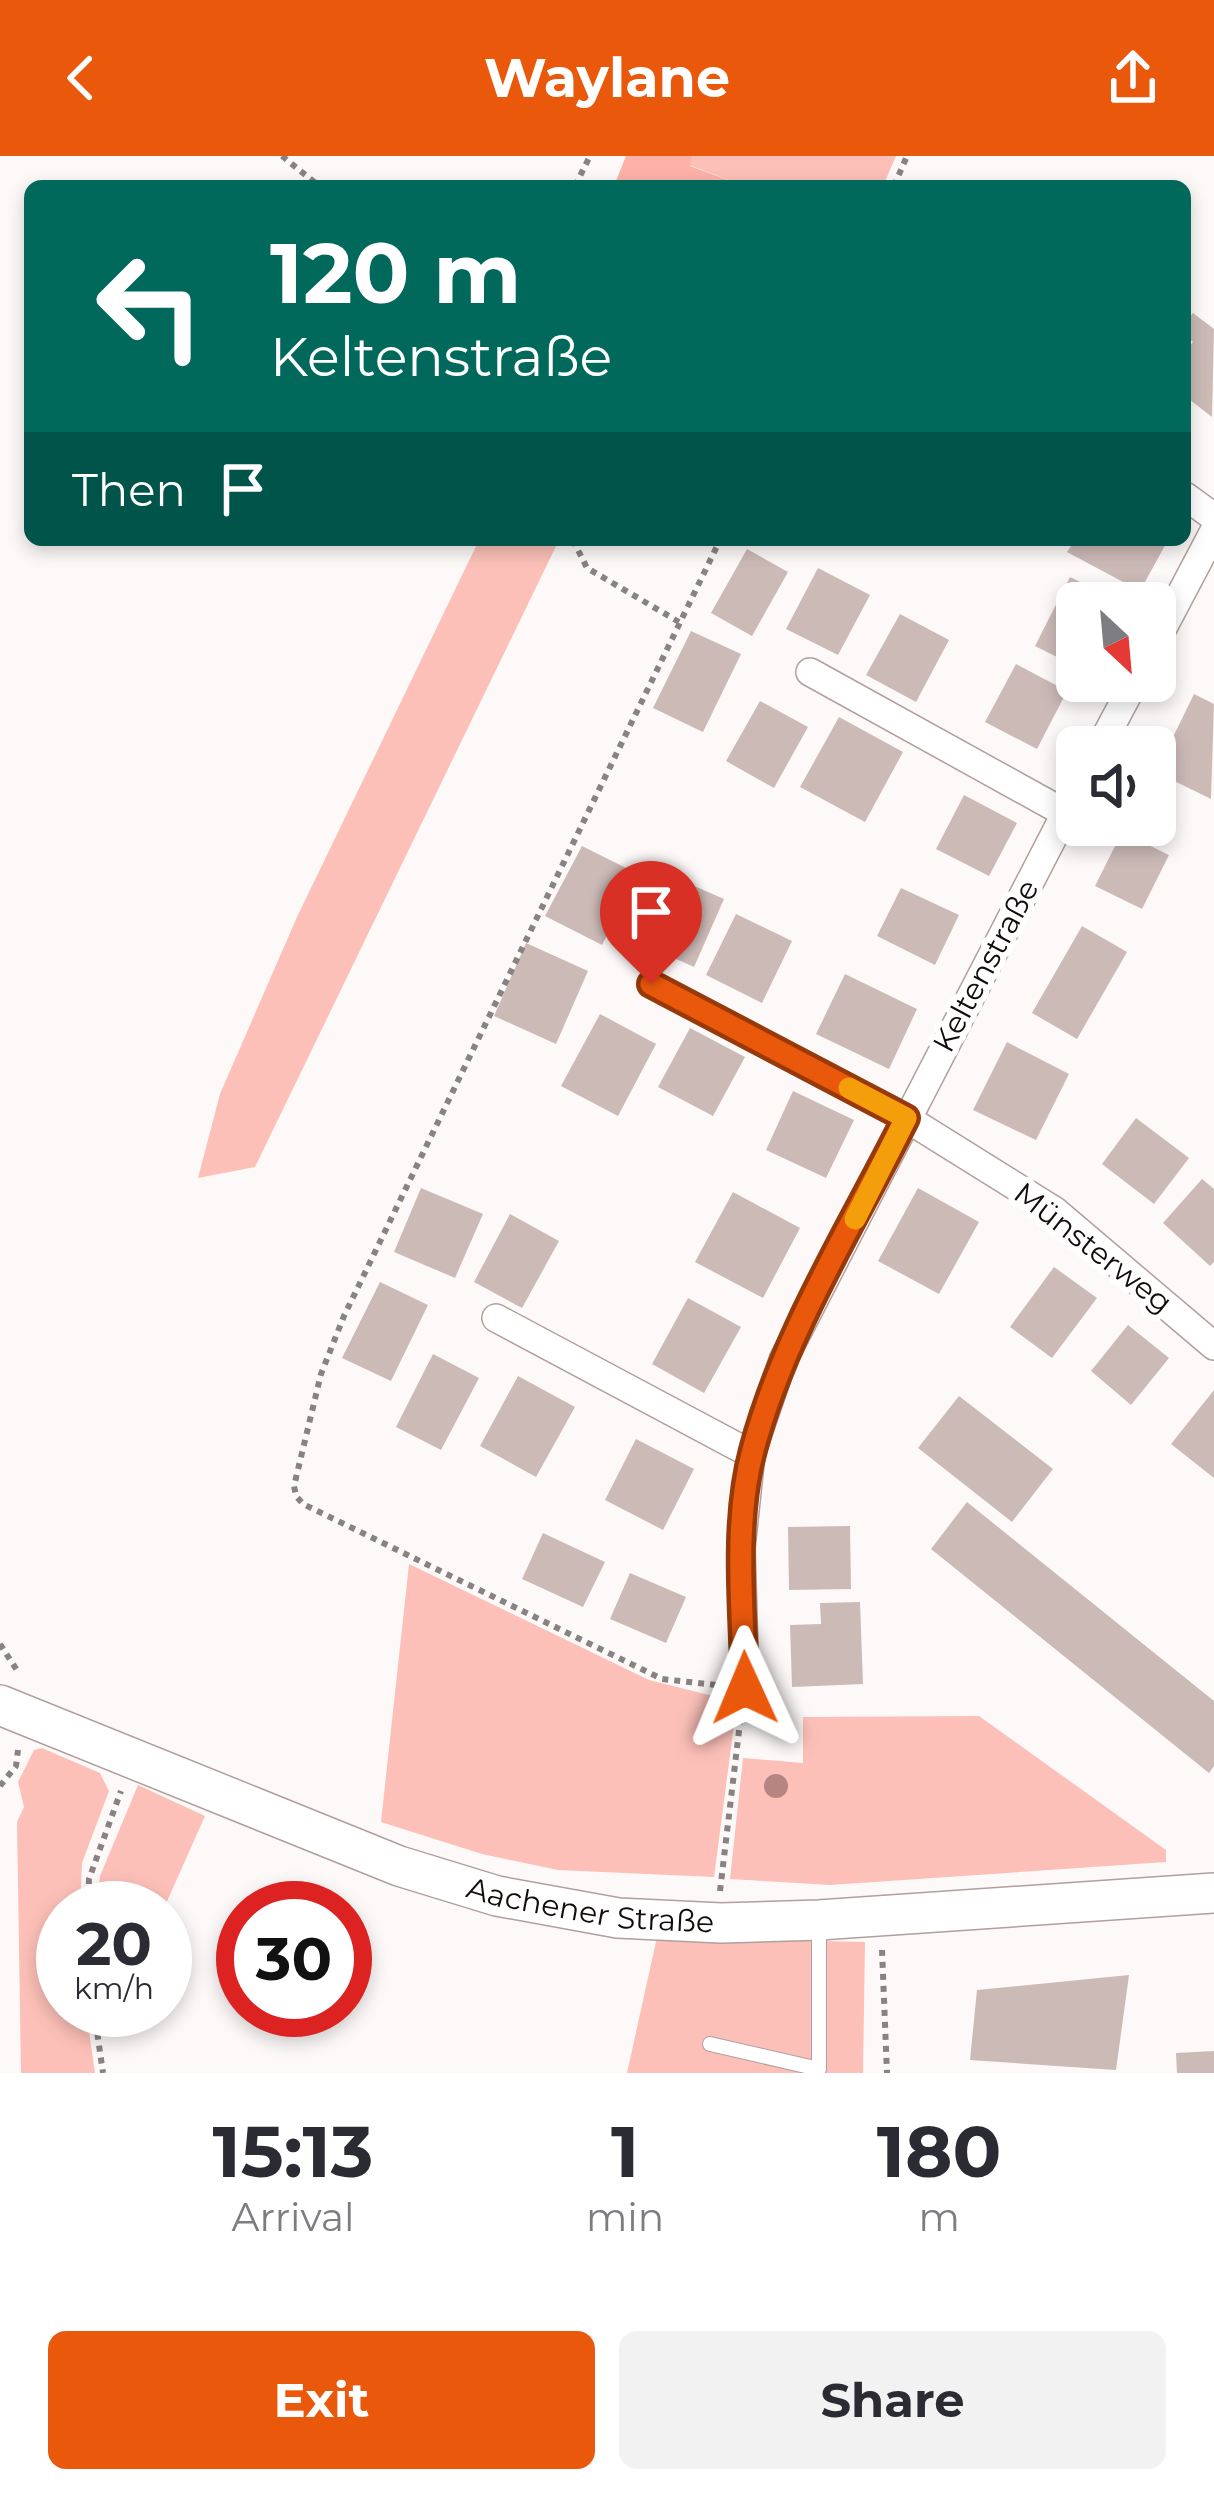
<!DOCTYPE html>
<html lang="en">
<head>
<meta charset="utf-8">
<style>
	:root { --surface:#fff; --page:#f2f2f3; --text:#2b2b33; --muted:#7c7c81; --accent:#ea580c }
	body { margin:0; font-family:Montserrat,sans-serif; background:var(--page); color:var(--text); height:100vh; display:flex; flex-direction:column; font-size:45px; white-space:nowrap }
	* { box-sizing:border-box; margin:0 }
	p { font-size:39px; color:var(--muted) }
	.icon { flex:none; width:66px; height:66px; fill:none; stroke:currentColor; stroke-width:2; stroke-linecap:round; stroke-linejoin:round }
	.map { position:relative; height:1917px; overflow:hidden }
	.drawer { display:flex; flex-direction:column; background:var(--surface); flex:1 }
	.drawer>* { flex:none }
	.banner { position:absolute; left:24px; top:24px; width:1167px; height:366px; border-radius:18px; box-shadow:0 6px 18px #0003; background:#00695c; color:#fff; overflow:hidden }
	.needle { width:78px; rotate:154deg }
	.tools { position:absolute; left:1056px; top:426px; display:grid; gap:24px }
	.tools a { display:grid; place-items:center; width:120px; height:120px; border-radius:18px; background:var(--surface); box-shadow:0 6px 18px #0003; font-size:60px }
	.speed { position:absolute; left:36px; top:1725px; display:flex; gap:24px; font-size:60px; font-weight:700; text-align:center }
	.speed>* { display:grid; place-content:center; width:156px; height:156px; border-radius:50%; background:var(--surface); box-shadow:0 6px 18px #0003; line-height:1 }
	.speed small { font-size:30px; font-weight:400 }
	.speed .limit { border:18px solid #d22; background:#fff; color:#111 }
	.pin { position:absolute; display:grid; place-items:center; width:102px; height:102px; color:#fff; margin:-123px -51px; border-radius:50% 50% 50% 0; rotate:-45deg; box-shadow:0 0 12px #0007 }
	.pin .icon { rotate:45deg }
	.me { position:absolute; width:132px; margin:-66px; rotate:359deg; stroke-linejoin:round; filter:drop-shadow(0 0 9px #0008) }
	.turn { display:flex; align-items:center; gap:42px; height:252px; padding:0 48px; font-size:54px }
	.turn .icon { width:156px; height:156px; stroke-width:2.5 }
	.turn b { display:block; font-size:84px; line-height:102px }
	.then { display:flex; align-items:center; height:114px; padding:0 48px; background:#0003; gap:24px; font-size:45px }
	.eta { display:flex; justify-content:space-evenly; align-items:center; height:204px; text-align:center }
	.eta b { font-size:72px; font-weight:700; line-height:84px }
	.primary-button { display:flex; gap:24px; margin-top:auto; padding:24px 48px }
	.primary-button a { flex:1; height:138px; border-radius:18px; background:var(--accent); color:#fff; font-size:48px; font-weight:700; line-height:138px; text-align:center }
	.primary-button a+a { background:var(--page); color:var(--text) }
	header { display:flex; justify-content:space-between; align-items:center; height:156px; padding:0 48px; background:var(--accent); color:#fff; font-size:54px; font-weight:700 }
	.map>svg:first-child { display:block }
	.green { fill:#fcc0b8 }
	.forest { fill:#fdb1a7 }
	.building { fill:#ccbab7 }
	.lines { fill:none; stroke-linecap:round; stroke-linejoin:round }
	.service-casing { stroke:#b19f9d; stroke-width:16 }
	.minor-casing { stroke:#b19f9d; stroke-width:30 }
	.secondary-casing { stroke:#b19f9d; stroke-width:42 }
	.path { stroke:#888382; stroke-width:6; stroke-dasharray:6 6; stroke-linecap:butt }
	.service { stroke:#fff; stroke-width:14 }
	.minor { stroke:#fff; stroke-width:27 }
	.secondary { stroke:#fff; stroke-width:39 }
	.tree { fill:#b68481 }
	.route-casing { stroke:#983908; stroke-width:30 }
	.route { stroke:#ea580c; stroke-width:21 }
	.slow { stroke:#f59e0b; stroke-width:21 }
	.labels { text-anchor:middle; stroke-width:12; stroke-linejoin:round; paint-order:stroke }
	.street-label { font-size:30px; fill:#120c0b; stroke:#fff }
</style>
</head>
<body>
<header><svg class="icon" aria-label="back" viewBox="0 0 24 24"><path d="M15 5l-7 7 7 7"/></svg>Waylane<svg class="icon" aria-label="share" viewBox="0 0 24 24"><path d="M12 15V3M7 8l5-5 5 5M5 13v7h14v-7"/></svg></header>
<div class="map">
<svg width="1214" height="1917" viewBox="0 0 1214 1917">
	<rect width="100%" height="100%" fill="#fdf9f8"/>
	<path class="green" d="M692,0h204l-13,30h-139l-55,-21z
		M479,384h80l-304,627 -57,11 22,-84 77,-177z
		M409,1408l240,116 88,22 -23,175 -156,-7 -76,-16 -101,-32z
		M979,1560l187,134v12l-336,23 -100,-6 13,-121 60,5v-46z
		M42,1592l58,25 9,18 -27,72 -2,45h-17v102h23l9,63h-74l-4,-251 7,-15 -6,-25 16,-32z
		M138,1629l67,31 -41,92h-67l3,-32z
		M657,1781l208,5 -2,131h-236z"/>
	<path class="forest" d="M626,0h66l-2,10 54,20h-130z"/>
	<path class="building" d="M1193,157l21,16 -2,88 -27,-21v-44l8,-10 -8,-7v-12z
		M1075,384h93l-28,51 -73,-39z
		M747,393l41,23 -36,64 -41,-23z
		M818,412l52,27 -32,60 -52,-26z
		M1070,421l53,26h-46v64l-42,-21z
		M900,458l49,26 -33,62 -50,-27z
		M691,475l50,23 -38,78 -50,-24z
		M1016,508l51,27 -30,58 -52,-27z
		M1194,538l20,10 -3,95 -55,-27z
		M760,545l48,26 -34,61 -48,-27z
		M839,561l64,35 -38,70 -65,-35z
		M964,639l53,28 -28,53 -53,-27z
		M1122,676l47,23 -27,54 -47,-23z
		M582,690l56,28 -36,71 -57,-29z
		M660,715l64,28 -30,68 -64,-29z
		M901,732l58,27 -24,50 -58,-29z
		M736,758l56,27 -30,62 -56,-28z
		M1082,770l45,26 -50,87 -45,-26z
		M526,787l62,28 -32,73 -62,-28z
		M845,818l72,35 -28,60 -73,-35z
		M600,858l56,30 -38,72 -57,-30z
		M690,872l55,29 -32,59 -55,-29z
		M1007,886l62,32 -33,66 -63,-30z
		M793,935l61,29 -28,58 -60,-28z
		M1136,962l53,40 -35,46 -52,-40z
		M1202,1023l12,10v73l-4,4 -47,-43z
		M421,1032l62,26 -28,64 -61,-26z
		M918,1032l61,34 -40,72 -61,-33z
		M733,1036l67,36 -37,70 -68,-36z
		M510,1058l49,27 -37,67 -48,-26z
		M1054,1111l43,31 -45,60 -42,-31z
		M380,1126l48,23 -37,76 -49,-23z
		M688,1142l53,29 -37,66 -52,-29z
		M1128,1169l41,33 -38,47 -40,-34z
		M433,1198l46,24 -38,72 -45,-23z
		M518,1220l57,31 -39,70 -56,-31z
		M1214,1234v88l-43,-34z
		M959,1240l94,73 -41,53 -94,-74z
		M636,1283l58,30 -31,61 -58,-30z
		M967,1346l247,199v65l-5,7 -278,-224z
		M850,1370l1,63 -62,1 -1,-63z
		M543,1377l62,29 -22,45 -61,-28z
		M630,1417l56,24 -20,46 -56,-24z
		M860,1446l3,82 -71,3 -2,-62 31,-1 -1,-21z
		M1129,1819l-13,95 -146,-10 7,-70z
		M1214,1895v22h-37l-1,-20z"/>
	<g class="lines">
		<defs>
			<path id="service" d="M710,1888l109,25v-144"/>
			<path id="minor" d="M1185,340l29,21
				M1155,487l59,-112
				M810,516l255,141
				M1100,591l35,-66
				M651,828l255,134 149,93 159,135
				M496,1162l255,136
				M745,1532l-4,-140 10,-94 32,-94 294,-569"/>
			<g id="secondary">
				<path id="s1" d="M0,1549l399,161 98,30 121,22 103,5 98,-3 395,-27"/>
			</g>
		</defs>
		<use href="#service" class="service-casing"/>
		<use href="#minor" class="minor-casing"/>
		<use href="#secondary" class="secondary-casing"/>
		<path class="path" d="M282,0l37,30
			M575,30l15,-30
			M894,30l13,-30
			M573,384l14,28 92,54
			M0,1488l18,28
			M716,1529l-54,-6 -359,-175 -7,-8 -2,-10 27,-112 23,-58 376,-776
			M0,1630l16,-20 2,-16
			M720,1735l21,-177
			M88,1752l1,-29 32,-88
			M882,1794l5,123
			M94,1854l9,63"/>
		<use href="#service" class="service"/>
		<use href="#minor" class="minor"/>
		<use href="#secondary" class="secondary"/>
	</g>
	<circle class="tree" cx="776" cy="1630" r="12"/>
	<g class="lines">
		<defs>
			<path id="route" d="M651,828l255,134c-54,108 -122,215 -153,332 -20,73 -10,163 -8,238"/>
		</defs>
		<use href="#route" class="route-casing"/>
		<use href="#route" class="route"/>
		<path class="slow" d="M849,932l57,30 -51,101"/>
	</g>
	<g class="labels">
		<g class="street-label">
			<text transform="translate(986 810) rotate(-62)" y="10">Keltenstraße</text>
			<text transform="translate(1093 1092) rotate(38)" y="10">Münsterweg</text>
			<text dy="10" stroke="none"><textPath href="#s1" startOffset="627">Aachener Straße</textPath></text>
		</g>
	</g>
</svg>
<div class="tools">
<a><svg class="needle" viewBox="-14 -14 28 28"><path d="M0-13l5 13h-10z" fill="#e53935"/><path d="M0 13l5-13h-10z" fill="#7c7c81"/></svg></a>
<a><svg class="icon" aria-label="sound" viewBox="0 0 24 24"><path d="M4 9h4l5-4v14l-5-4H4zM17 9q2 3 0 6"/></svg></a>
</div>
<div class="speed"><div>20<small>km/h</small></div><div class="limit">30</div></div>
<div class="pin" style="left:651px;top:828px;background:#d93025"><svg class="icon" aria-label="arrive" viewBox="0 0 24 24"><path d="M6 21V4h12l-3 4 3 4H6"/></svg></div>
<svg class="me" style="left:745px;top:1532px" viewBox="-20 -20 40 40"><path d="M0-17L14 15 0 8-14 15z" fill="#ea580c" stroke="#fff" stroke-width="4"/></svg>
<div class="banner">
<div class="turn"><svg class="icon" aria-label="left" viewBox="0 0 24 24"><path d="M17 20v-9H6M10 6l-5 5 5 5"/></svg><div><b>120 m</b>Keltenstraße</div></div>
<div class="then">Then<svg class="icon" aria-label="arrive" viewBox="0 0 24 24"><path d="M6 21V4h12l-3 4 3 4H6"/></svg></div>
</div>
</div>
<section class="drawer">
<div class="eta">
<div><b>15:13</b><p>Arrival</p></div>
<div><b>1</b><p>min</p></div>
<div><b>180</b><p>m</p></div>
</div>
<div class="primary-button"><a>Exit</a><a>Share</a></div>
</section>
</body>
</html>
